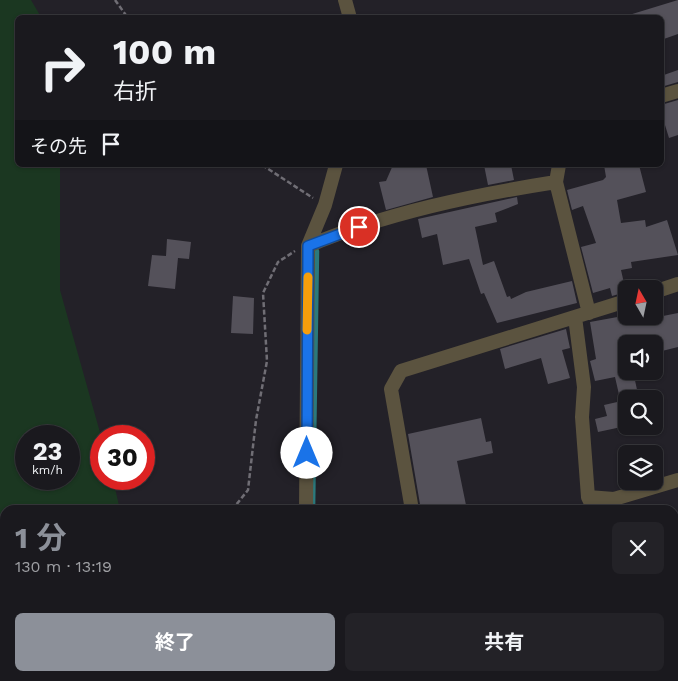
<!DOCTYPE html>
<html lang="ja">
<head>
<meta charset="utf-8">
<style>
	:root { --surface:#1a191e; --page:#232227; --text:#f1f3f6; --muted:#9fa0a4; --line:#38383c; --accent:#8c9099 }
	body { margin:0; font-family:"Work Sans","Noto Sans JP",sans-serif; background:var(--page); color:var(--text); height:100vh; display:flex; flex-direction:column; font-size:19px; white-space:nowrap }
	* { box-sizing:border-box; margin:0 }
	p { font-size:16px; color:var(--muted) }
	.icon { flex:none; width:28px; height:28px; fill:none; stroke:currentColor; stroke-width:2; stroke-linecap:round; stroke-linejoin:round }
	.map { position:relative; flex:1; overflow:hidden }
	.drawer { position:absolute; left:0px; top:505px; width:679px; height:176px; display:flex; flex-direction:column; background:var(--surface); border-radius:15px 15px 0 0; box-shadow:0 1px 4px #0004,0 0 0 1px var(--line) }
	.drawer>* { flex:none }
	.guide { position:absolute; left:15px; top:15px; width:649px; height:152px; border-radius:8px; box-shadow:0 1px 4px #0004,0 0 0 1px var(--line); background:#1a191e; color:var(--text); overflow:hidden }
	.needle { width:32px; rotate:351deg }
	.controls { position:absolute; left:618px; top:280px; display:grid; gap:10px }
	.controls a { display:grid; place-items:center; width:45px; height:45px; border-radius:8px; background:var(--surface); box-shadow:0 1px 4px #0004,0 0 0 1px var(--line); font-size:25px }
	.speed { position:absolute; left:15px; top:425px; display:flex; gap:10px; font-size:25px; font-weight:700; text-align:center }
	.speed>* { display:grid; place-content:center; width:65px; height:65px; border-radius:50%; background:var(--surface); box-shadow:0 1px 4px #0004,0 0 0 1px var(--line); line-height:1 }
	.speed small { font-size:12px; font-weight:400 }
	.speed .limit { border:8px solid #d22; background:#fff; color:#111 }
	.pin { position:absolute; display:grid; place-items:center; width:42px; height:42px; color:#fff; margin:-21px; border:2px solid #fff; border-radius:50%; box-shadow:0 1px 5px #0007 }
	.me { position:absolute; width:55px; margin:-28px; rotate:0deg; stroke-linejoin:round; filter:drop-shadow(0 0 4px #0008) }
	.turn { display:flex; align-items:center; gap:18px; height:105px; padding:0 15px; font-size:22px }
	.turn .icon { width:65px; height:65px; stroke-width:2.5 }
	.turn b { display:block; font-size:35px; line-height:42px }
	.then { display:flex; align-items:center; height:48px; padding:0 15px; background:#0003; gap:10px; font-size:19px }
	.round { display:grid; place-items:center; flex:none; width:52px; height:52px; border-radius:8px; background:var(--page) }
	.overview { display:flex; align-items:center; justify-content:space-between; height:85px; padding:0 15px }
	h1 { font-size:30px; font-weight:700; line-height:38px; color:var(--accent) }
	.cta { display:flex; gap:10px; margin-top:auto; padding:10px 15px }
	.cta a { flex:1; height:58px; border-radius:8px; background:var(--accent); color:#fff; font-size:20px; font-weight:700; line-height:58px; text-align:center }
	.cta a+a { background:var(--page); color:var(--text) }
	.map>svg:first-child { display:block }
	.green { fill:#1b3721; fill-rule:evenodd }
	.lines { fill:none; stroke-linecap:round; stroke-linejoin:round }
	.stream { stroke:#2b797c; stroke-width:4.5 }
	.building { fill:#54515a }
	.path { stroke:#706e75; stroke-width:2.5; stroke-dasharray:5 2.5; stroke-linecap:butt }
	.minor { stroke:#5b533f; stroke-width:14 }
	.primary { stroke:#948458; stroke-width:14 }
	.route-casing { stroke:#114b97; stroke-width:12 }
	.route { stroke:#1a73e8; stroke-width:9 }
	.slow { stroke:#f59e0b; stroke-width:9 }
</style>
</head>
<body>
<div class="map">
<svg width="678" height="681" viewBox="0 0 678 681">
	<rect width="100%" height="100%" fill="#232128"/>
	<path class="green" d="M0,0h31l10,17 -23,1v147h42v125l41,146v43h12l7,31h-115v166h121l1,5h-127zM26,436h43v43h-43z"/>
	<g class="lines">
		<path class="stream" d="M313,510l4,-259
			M312,681v-5"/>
	</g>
	<path class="building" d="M678,0v34l-17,6v-22h-32v-3z
		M678,70v12l-17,5v-11z
		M678,100v35l-9,3 -8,-26v-7z
		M393,165h33l7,32 -47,13 -7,-28 7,-1z
		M484,165h27l3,15 -26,5z
		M604,165h35l7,27 -29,8 4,23 24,-3 1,7 21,-7 11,35 -47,7 1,6 -11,2 5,22 -14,4 -2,-8 -17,5 -12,-46 15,-4 -13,-37 -11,4 -5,-20 36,-10 3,-3z
		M517,197l1,7 -23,9 2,9 -22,5 8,38 11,-4 13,36 3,-1 1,3 15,-7 46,-11 5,22 -80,20 -13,-30 -3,1 -12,-35 -26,6 -6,-31 -15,4 -4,-19z
		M167,239l24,3 -2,17 -11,-1 -3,31 -27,-3 4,-31 14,1z
		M233,296l21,2 -1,36 -22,-1z
		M678,313v34l-24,6v-9h-28v27h7l6,28h-19l-5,-22 -20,4 -5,-20 6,-2 -6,-37 33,-6h25v3z
		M566,329l4,19 -8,2 8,28 -22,6 -7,-26 -36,11 -5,-20z
		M626,400v26l-28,6 -3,-13 12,-3 -3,-11z
		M481,418l5,24 5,-1 2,12 -36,8 10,49h-46l-13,-76z"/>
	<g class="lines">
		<path class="path" d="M115,0l13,18
			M262,165l51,33
			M232,510l16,-20 8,-70 11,-59 -4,-68 15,-31 17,-11
			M206,676l1,5"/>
		<path class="minor" d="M345,0l5,18
			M661,96l17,-5
			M559,165l-3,17 33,131
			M308,246c78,-33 165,-51 248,-64
			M654,292l24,-8
			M575,317l9,70 -2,30 6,80 6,13
			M588,497l26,2 64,-19
			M306,510l2,-264 17,-41 11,-40
			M412,510l-21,-121 10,-18 225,-70
			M674,646l4,-2
			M322,681v-5"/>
		<path class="primary" d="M674,671l4,-2
			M655,681l9,-5"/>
	</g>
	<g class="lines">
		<defs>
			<path id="route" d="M307,453l1,-207 51,-19"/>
		</defs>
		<use href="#route" class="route-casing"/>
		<use href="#route" class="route"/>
		<path class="slow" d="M307,330l1,-53"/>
	</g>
</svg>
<div class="controls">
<a><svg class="needle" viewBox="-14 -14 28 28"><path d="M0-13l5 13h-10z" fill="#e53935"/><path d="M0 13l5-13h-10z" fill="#9fa0a4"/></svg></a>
<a><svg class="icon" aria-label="sound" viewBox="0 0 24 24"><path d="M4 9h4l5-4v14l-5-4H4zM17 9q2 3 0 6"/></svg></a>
<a><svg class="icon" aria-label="search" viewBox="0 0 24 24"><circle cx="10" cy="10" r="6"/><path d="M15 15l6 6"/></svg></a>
<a><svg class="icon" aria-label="layers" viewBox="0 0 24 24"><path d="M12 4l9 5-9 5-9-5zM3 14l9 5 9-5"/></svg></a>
</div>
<div class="speed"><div>23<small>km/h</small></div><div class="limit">30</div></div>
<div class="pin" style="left:359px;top:227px;background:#d93025"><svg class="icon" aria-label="arrive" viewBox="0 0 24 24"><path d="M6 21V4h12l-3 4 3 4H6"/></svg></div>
<svg class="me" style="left:307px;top:453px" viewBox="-20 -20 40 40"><circle r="19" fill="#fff"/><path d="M0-13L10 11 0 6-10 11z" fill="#1a73e8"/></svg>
<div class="guide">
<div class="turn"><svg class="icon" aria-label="right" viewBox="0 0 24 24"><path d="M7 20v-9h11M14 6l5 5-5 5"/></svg><div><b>100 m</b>右折</div></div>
<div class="then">その先<svg class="icon" aria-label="arrive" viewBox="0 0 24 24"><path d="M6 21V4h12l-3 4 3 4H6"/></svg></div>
</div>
<section class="drawer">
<div class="overview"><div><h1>1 分</h1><p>130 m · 13:19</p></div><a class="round"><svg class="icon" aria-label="close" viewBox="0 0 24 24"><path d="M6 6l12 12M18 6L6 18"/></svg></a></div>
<div class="cta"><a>終了</a><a>共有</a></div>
</section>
</div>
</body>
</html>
